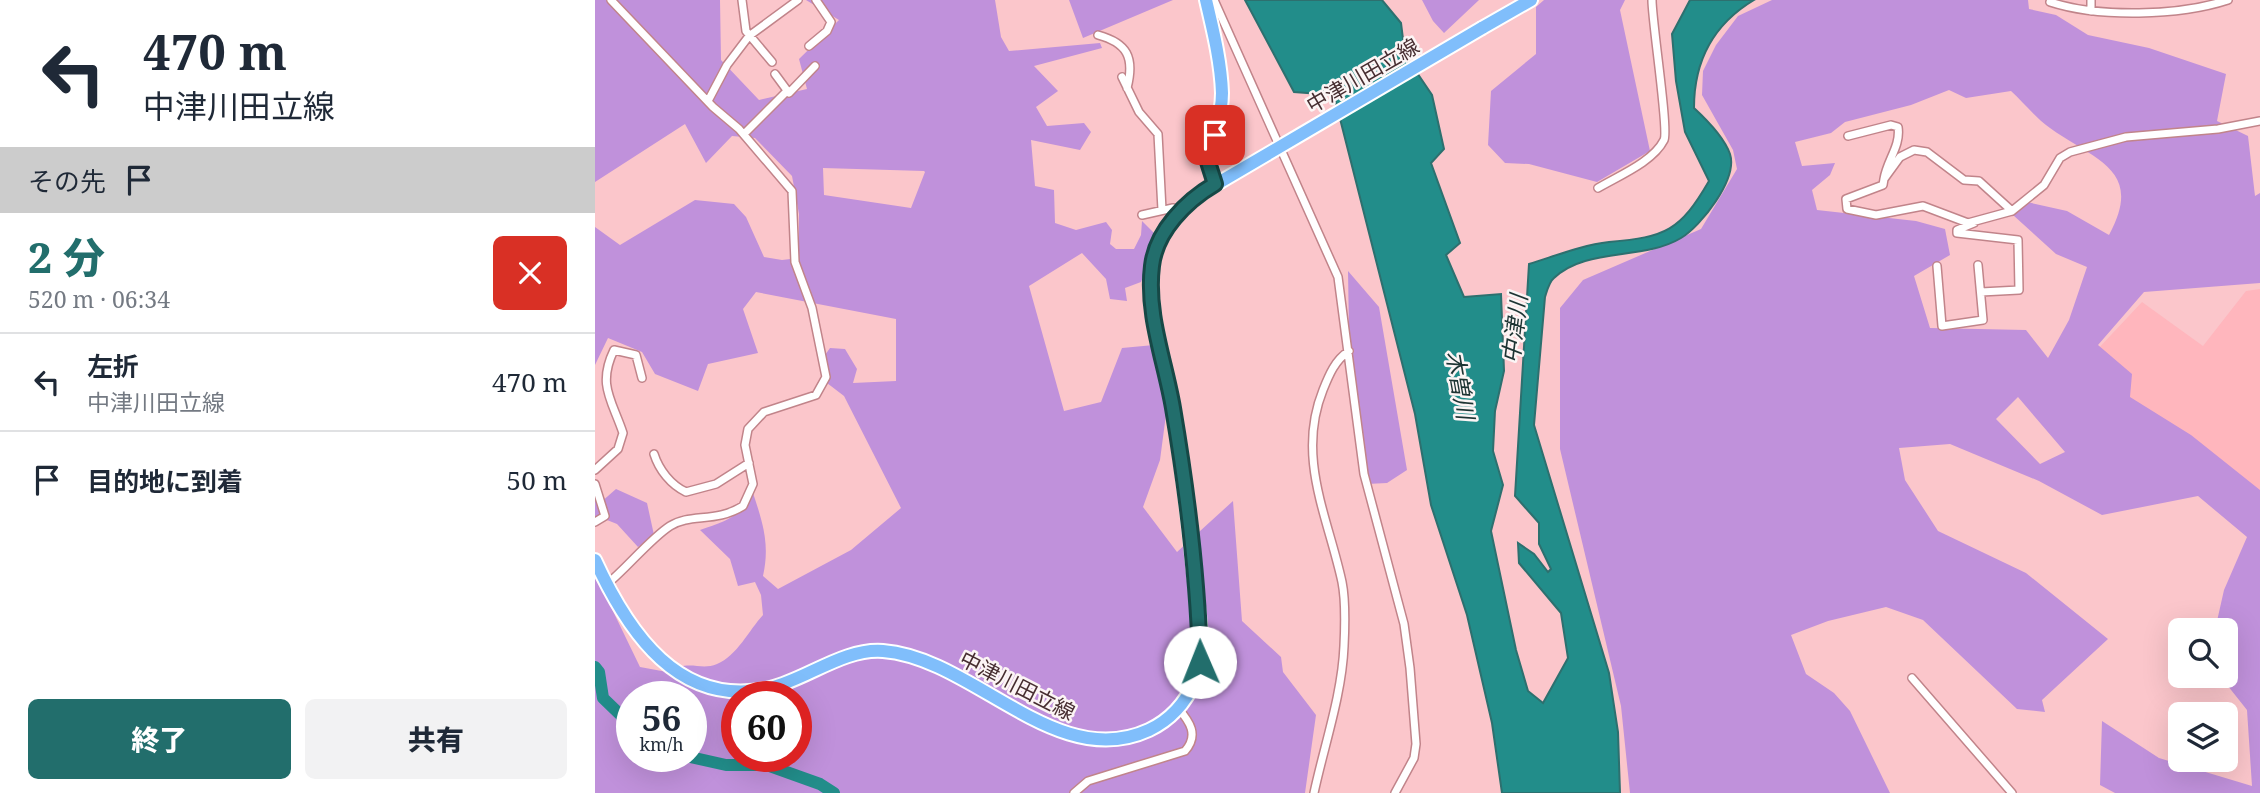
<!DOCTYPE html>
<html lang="ja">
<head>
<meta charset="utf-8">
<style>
	:root { --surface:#fff; --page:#f2f2f3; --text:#1f2937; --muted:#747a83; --line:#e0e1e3; --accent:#226e6c }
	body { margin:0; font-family:"Noto Serif","Noto Sans JP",serif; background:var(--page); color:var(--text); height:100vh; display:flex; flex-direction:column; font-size:26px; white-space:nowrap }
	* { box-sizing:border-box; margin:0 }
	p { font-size:23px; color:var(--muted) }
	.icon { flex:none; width:38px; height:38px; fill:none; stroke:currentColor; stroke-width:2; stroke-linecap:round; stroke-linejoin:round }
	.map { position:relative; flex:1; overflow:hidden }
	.drawer { display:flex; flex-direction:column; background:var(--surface); width:595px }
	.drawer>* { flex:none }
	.banner { background:#fff; color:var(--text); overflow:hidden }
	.controls { position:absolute; left:1573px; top:618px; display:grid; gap:14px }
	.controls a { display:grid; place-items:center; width:70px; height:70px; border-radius:10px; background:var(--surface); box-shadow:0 7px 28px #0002; font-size:35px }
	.speed { position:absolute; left:21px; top:681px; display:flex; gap:14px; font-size:35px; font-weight:700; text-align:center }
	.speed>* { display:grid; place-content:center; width:91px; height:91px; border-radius:50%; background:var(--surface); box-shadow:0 7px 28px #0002; line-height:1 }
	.speed small { font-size:18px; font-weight:400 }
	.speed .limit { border:10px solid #d22; background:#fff; color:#111 }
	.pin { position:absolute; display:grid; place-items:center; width:60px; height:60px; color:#fff; margin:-30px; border-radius:14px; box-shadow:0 4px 10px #0006 }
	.me { position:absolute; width:77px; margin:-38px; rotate:359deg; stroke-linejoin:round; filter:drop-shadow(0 0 5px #0008) }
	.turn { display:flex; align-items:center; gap:24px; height:147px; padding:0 28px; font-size:32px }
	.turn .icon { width:91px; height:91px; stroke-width:2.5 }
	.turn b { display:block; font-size:49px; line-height:60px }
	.then { display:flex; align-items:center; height:66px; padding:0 28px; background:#0003; gap:14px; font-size:26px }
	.round { display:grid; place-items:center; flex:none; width:74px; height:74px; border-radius:10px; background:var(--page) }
	.overview { display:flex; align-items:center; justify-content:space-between; height:119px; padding:0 28px }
	h1 { font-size:42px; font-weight:800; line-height:52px; color:var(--accent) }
	.primary-button { display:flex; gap:14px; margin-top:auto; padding:14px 28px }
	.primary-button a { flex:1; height:80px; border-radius:10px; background:var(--accent); color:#fff; font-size:28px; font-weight:800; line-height:80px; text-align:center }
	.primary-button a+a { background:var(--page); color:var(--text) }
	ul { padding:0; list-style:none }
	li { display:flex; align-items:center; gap:21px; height:98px; padding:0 28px; border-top:2px solid var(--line) }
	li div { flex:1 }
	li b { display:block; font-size:26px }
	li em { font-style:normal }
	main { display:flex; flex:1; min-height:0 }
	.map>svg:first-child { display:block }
	.built { fill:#ffb6bd }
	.forest { fill:#c091db; fill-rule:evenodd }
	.water { fill:#228d8a; stroke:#2d706f; stroke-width:2 }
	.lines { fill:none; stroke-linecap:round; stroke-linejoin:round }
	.river { stroke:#228d8a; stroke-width:12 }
	.minor-casing { stroke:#c1848a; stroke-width:10 }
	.primary-casing { stroke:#fff; stroke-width:16 }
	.minor { stroke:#fff; stroke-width:7 }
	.primary { stroke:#80befb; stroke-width:12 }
	.primary-bridge-casing { stroke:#fff; stroke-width:16; stroke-linecap:butt }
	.primary-bridge { stroke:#80befb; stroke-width:12 }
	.route-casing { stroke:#164846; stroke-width:18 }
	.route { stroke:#226e6c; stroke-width:12 }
	.labels { text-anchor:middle; stroke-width:5; stroke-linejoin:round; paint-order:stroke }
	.street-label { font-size:21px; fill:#472e31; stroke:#fcf5f5 }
	.water-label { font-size:23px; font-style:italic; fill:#1d3433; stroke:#fcf5f5 }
</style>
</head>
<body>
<main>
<section class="drawer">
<div class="banner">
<div class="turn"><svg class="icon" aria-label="left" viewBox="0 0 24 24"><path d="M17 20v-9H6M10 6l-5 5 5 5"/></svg><div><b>470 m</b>中津川田立線</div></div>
<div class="then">その先<svg class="icon" aria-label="arrive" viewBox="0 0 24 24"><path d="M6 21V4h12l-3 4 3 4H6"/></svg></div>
</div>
<div class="overview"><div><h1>2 分</h1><p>520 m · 06:34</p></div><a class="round" style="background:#d93025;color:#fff"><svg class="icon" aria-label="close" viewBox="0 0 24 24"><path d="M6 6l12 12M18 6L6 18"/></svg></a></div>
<ul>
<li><svg class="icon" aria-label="left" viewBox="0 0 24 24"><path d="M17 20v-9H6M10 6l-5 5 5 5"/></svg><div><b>左折</b><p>中津川田立線</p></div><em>470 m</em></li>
<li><svg class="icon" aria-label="arrive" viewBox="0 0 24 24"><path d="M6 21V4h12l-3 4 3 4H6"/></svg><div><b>目的地に到着</b></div><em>50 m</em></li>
</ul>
<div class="primary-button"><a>終了</a><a>共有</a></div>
</section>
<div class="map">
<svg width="1665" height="793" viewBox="0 0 1665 793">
	<rect width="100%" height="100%" fill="#fbc6cb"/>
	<path class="built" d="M1665,289v209l-133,-98 -31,-49 46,-49 61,44 43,-55z"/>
	<path class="forest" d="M0,0h125l1,60 38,40 48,-11 -8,-30 40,-39 -33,-20h189l6,37 8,14 91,-8 2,5 -68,18 24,25 -22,16 11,19 37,-3 7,9 -11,18 -49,-10 4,46 19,4 1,33 21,7 30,-8 6,8 -2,14 6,5h18l7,-14 1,-14 16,16 -17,45 -16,6 2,13 -17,-2 -4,-20 -24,-26 -53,33 35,125 37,-9 21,-54 32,-3 13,62 -7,53 -17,47 34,45 56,-51 9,120 39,36 2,15 33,43 -11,78h-710v-219l45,93 27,5c22,-13 33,-1 50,-8 20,-8 32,-34 46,-49l-2,-20 -6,-13 -17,4 -8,-27 -30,-29c23,-8 42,-13 53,-37 10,30 17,52 10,83l15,13 73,-39 50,-42 -57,-112 -17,-13 2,-13 -4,-15 5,-7 15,1 12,20 -4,14 43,-2v-62l-140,-27 -13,17 15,44 -50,11 -10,27 -43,-17 -13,-22 -34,-14 -13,27v-138l25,18 75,-45 39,4 12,13 18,40 18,3 17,-2v-44l-7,-38 -37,-38 -23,-2 -26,27 -21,-39 -90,58zM228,168l101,3 1,1 -14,36 -87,-13zM37,696h59v60h-59zM142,696h59v60h-59z
		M474,0h104l-90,38z
		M827,0h57l-35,33 -11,-12z
		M949,0h81l-5,10 30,141 -53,31 -68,-18 -24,-1 -17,-18 3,-54 45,-37v-47z
		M1177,0h256l1,9 27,6 32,20 61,13 77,26 -9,47 31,15 7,60 5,-3v90l-116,9 -46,53 34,29 -2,23 61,38 69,55v303h-145l-15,-8 2,-64 57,37 93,28 -5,-76 -27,-34h6v-46h-11l9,-40 23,-53 -49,-41 -96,19 -63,-34 -89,-37 -51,4 6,32 33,51 88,42 82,66 -66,61 3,12 -28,-3 -94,-89 -37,-13 -58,14 -37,14 15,39 28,19 16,18 40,82h-260l-9,-87 -61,-257v-141l23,-28 118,-51 36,-60 -4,-19 -31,-55 1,-24 13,-26 22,-29zM1354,90l17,8 45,-7c13,12 25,27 39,37 44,32 95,41 59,107l-42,-24 -40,-9 -14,13 43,39 31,13 -18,53 -21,38 -22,-28 -96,-2 -16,-52 36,-21 -5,-26 -29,-8 -99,-11 -5,-20 18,-15 5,-12 -33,3 -7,-24 36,-9 14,-11 66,-17zM1423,397l47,55 -25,12 -44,-45z
		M753,271l31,36 28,163 -20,13 -20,1 -17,-91z
		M21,489l31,14 7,32 -16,12 -21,-23 -15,-6 -7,5v-24l5,4z"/>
	<path class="water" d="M650,0h137l19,23 4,32 27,40 12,54 -13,14 29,80 -14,12 18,42 37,-3 3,77 -9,40 -2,40 10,34 -12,46 25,119 12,41 15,12 25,-45 -7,-45 -42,-50 -1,-20 16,11 14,18 3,-3 -12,-25v-21l-24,-27 14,-232c26,-8 53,-19 80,-22 57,-5 71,-11 100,-61l-24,-49 -9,-51 -4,-47 18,-34h64c-40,24 -60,61 -60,108 13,12 30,29 36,46 8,25 -29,72 -49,84 -38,23 -95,9 -127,40 -5,4 -7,13 -9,19l-11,128 75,248 9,59 2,61h-118l-10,-70 -25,-108 -36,-110 -16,-91 -81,-319 -40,-3z"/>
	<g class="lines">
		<path class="river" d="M0,667l4,5 4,26 29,28
			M91,756l40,9h41l53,19 14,9"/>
		<defs>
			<path id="minor" d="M147,0l4,31 26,31
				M619,0l124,277 26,197 40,150 6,44 6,76 -2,14 -19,35
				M1496,0v11
				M1455,2c49,16 129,14 178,-2
				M503,35c29,8 37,22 29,53
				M214,46l18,-15 4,-9 -15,-22
				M180,74l14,19 26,-27
				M527,77l17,35 19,22 4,76
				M113,101l19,-36 22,-29 49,-36
				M149,134l43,-43
				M1253,136l43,-11 7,2c3,19 -11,33 -14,52l16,-22 14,-7 13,2 37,28 15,1 33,30 32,-26 16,-27 10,-6 56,-15 92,-8 42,-8
				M1289,179l-1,6 -37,14 1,10 29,6 47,-9 45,17 44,-12
				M1003,188c20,-12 55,-26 66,-48 5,-10 -12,-118 -12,-140
				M547,215l31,-7 9,2
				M1379,223l-17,7v3l61,7 1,50 -38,2
				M1342,266l5,60 41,-6 -5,-55
				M59,454c5,16 17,31 32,38l30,-8 33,-21
				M0,470l23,-21 5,-16c-11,-33 -26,-48 -9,-83l22,5 6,23
				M0,484l10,32 -10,6
				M11,585c21,-17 44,-46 64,-59 20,-13 46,-3 73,-20l10,-22 -8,-39 3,-16 16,-17 52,-17 10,-18 -14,-69 -17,-46 -3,-71 -53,-62 -26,-22 -102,-107
				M1317,678l100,115
				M479,793l14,-12 97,-30c14,-16 5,-29 -7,-43
				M719,793c10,-47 28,-98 30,-147 1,-20 2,-44 -2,-64 -14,-65 -46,-125 -19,-192 6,-15 12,-30 26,-39"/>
			<path id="primary" d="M611,0c7,30 15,62 16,93 0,39 -20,51 -7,91
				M887,28l49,-28
				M0,560c33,72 84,149 175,128 37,-9 74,-40 113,-37 91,7 173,122 266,79 21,-10 37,-28 46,-49 12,-30 3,-69 0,-100 -7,-58 -12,-116 -22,-174 -8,-46 -28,-94 -21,-141 5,-38 37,-67 68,-84"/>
		</defs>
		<use href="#minor" class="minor-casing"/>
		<use href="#primary" class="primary-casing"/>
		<use href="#minor" class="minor"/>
		<use href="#primary" class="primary"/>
		<defs>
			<path id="primary-bridge" d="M625,182l262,-154"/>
		</defs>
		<use href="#primary-bridge" class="primary-bridge-casing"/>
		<use href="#primary-bridge" class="primary-bridge"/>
	</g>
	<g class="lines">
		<defs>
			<path id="route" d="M605,662c-2,-84 -13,-171 -27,-254 -8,-47 -27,-94 -21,-142 4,-35 34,-65 63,-82l-7,-22 7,-27"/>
		</defs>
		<use href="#route" class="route-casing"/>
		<use href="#route" class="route"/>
	</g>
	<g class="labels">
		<g class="street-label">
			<text transform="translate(768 76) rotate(-30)" y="7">中津川田立線</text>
			<text transform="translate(422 686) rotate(27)" y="7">中津川田立線</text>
		</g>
		<g class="water-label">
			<text transform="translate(920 329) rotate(-83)" y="8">中津川</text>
			<text transform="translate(865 385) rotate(80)" y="8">木曽川</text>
		</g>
	</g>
</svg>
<div class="controls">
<a><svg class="icon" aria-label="search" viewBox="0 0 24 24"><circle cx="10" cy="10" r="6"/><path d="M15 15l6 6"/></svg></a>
<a><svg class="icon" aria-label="layers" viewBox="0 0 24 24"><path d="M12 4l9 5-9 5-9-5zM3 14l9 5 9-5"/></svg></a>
</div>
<div class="speed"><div>56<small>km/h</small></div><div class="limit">60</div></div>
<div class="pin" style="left:620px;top:135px;background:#d93025"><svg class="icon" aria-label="arrive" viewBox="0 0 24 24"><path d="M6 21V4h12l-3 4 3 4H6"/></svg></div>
<svg class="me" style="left:605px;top:662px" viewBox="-20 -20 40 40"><circle r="19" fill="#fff"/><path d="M0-13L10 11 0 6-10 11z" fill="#226e6c"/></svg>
</div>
</main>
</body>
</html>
